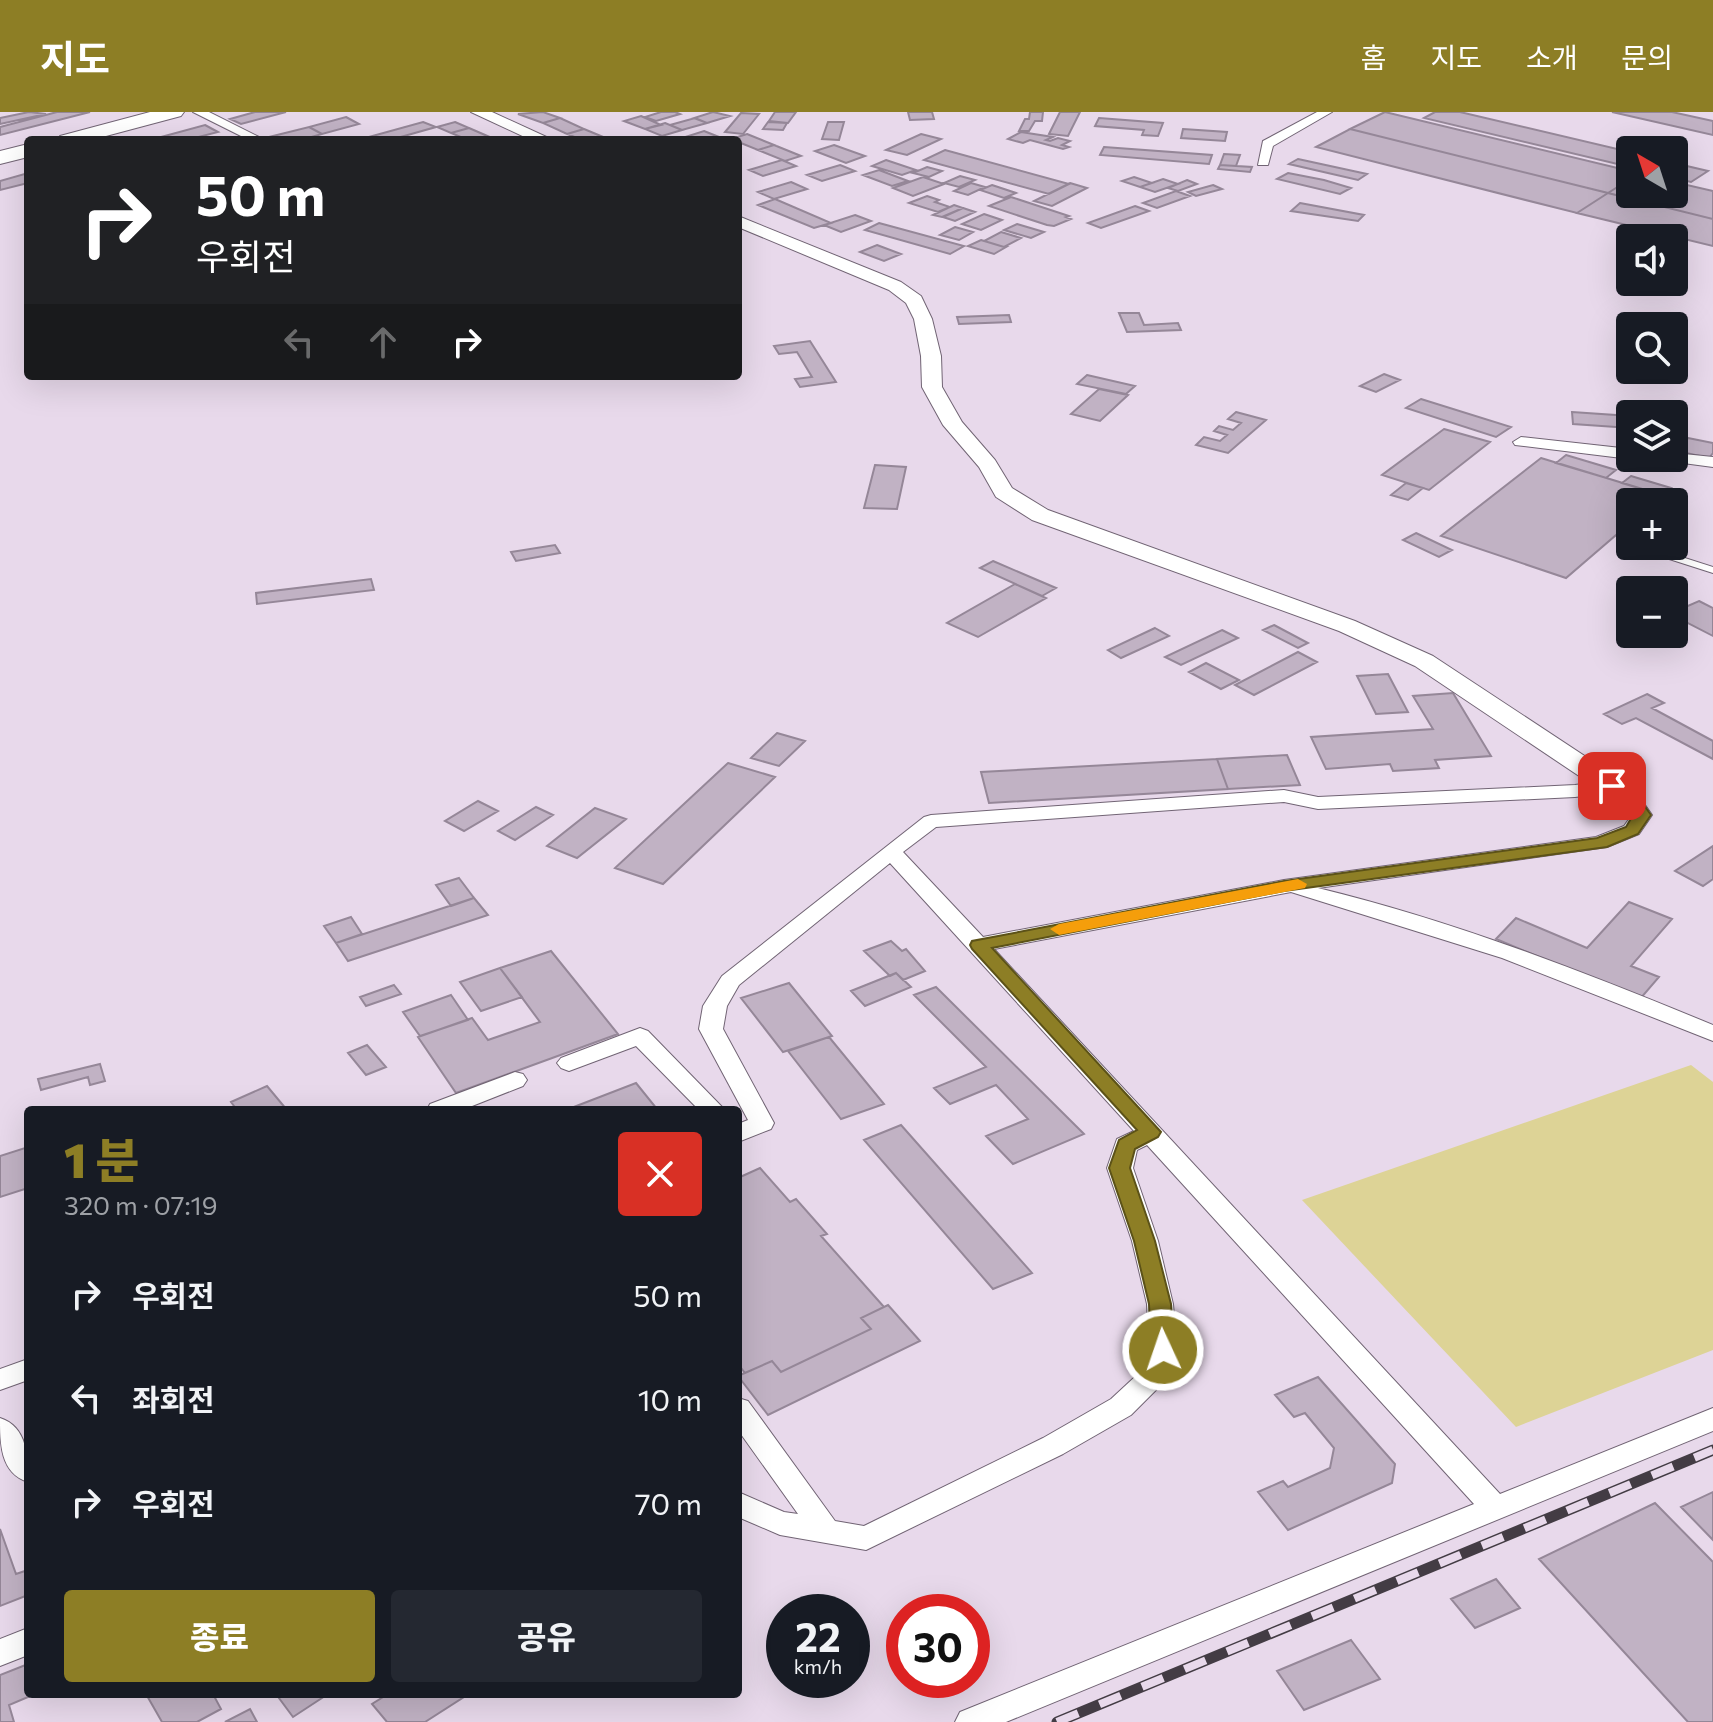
<!DOCTYPE html>
<html lang="ko">
<head>
<meta charset="utf-8">
<style>
	:root { --surface:#171b24; --page:#242831; --text:#f1f3f6; --muted:#9ea1a6; --accent:#8d7e25 }
	body { margin:0; font-family:Commissioner,"Noto Sans KR",sans-serif; background:var(--page); color:var(--text); height:100vh; display:flex; flex-direction:column; font-size:30px; white-space:nowrap }
	* { box-sizing:border-box; margin:0 }
	p { font-size:26px; color:var(--muted) }
	.icon { flex:none; width:44px; height:44px; fill:none; stroke:currentColor; stroke-width:2; stroke-linecap:round; stroke-linejoin:round }
	.map { position:relative; flex:1; overflow:hidden }
	.details { position:absolute; left:24px; top:994px; width:718px; height:592px; display:flex; flex-direction:column; background:var(--surface); border-radius:8px; box-shadow:0 8px 32px #0002 }
	.details>* { flex:none }
	.hud { position:absolute; left:24px; top:24px; width:718px; height:244px; border-radius:8px; box-shadow:0 8px 32px #0002; background:#202124; color:#fff; overflow:hidden }
	.needle { width:52px; rotate:321deg }
	.tools { position:absolute; left:1616px; top:24px; display:grid; gap:16px }
	.tools a { display:grid; place-items:center; width:72px; height:72px; border-radius:8px; background:var(--surface); box-shadow:0 8px 32px #0002; font-size:40px }
	.speed { position:absolute; left:766px; top:1482px; display:flex; gap:16px; font-size:40px; font-weight:700; text-align:center }
	.speed>* { display:grid; place-content:center; width:104px; height:104px; border-radius:50%; background:var(--surface); box-shadow:0 8px 32px #0002; line-height:1 }
	.speed small { font-size:20px; font-weight:400 }
	.speed .limit { border:12px solid #d22; background:#fff; color:#111 }
	.pin { position:absolute; display:grid; place-items:center; width:68px; height:68px; color:#fff; margin:-34px; border-radius:16px; box-shadow:0 4px 12px #0006 }
	.me { position:absolute; width:88px; margin:-44px; rotate:357deg; stroke-linejoin:round; filter:drop-shadow(0 0 6px #0008) }
	.turn { display:flex; align-items:center; gap:28px; height:168px; padding:0 40px; font-size:36px }
	.turn .icon { width:104px; height:104px; stroke-width:2.5 }
	.turn b { display:block; font-size:56px; line-height:68px }
	.lanes { display:flex; align-items:center; height:76px; padding:0 40px; background:#0003; justify-content:center; gap:40px; direction:ltr }
	.lanes .off { opacity:.35 }
	.round { display:grid; place-items:center; flex:none; width:84px; height:84px; border-radius:8px; background:var(--page) }
	.headline { display:flex; align-items:center; justify-content:space-between; height:136px; padding:0 40px }
	h1 { font-size:48px; font-weight:800; line-height:60px; color:var(--accent) }
	.cta { display:flex; gap:16px; margin-top:auto; padding:16px 40px }
	.cta a { flex:1; height:92px; border-radius:8px; background:var(--accent); color:#fff; font-size:32px; font-weight:800; line-height:92px; text-align:center }
	.cta a+a { background:var(--page); color:var(--text) }
	ul { padding:0; list-style:none }
	li { display:flex; align-items:center; gap:24px; height:104px; padding:0 40px }
	li div { flex:1 }
	li b { display:block; font-size:30px }
	li em { font-style:normal }
	header { display:flex; align-items:center; gap:48px; box-sizing:border-box; height:112px; padding:0 40px; background:var(--accent); color:#fff }
	header strong { font-size:38px }
	nav { display:flex; gap:44px; margin-inline-start:auto; font-size:28px }
	.map>svg:first-child { display:block }
	.green { fill:#ddd396 }
	.building { fill:#c1b2c4; stroke:#958798; stroke-width:2 }
	.lines { fill:none; stroke-linecap:round; stroke-linejoin:round }
	.service-casing { stroke:#716474; stroke-width:2 }
	.minor-casing { stroke:#716474; stroke-width:2 }
	.tertiary-casing { stroke:#716474; stroke-width:2 }
	.primary-casing { stroke:#716474; stroke-width:2 }
	.service { fill:#fff; fill-rule:evenodd }
	.minor { fill:#fff; fill-rule:evenodd }
	.tertiary { fill:#fff; fill-rule:evenodd }
	.primary { fill:#fff; fill-rule:evenodd }
	.rail-casing { stroke:#433c44; stroke-width:11 }
	.rail { stroke:#e8d9eb; stroke-width:8; stroke-dasharray:23; stroke-linecap:butt }
	.route { fill:#8d7e25; stroke:#5c5218; stroke-width:2 }
	.slow { fill:#f59e0b }
</style>
</head>
<body>
<header>
<strong>지도</strong>
<nav><a>홈</a><a>지도</a><a>소개</a><a>문의</a></nav>
</header>
<div class="map">
<svg width="1713" height="1610" viewBox="0 0 1713 1610">
	<rect width="100%" height="100%" fill="#e8d9eb"/>
	<path class="green" d="M1691,953l22,17v268l-197,77 -214,-227z"/>
	<path class="building" d="M29,0l17,2 -46,10v-6z
		M57,0h33l-90,23v-8z
		M255,0h31l-45,12 -11,-5z
		M543,0l17,6 -17,5 -25,-9z
		M661,0h14l5,2 -24,7 -11,-4z
		M713,0l17,4 -23,7 -13,-5z
		M775,0h21l-8,11 -19,-2z
		M908,0h24l2,7 -24,1z
		M1030,0h13l-1,9h-7l-6,10h-10l6,-12h4z
		M1060,0h20l-12,24 -19,-2z
		M1385,0l245,59v8l-22,14 -258,-64z
		M1435,0h25l170,40v15l-206,-49z
		M1612,0h60l41,9v14z
		M741,1l18,1 -16,20 -18,-2z
		M641,4l20,9 -16,4 -21,-8z
		M346,5l13,7 -37,10 -13,-7z
		M560,6l24,11 -17,5 -24,-11z
		M695,6l12,5 -25,7 -12,-5z
		M1099,6l64,5 -5,13 -16,-1 2,-5 -49,-4z
		M423,10l13,5 -46,13h-32z
		M455,10l14,6 -18,5 -14,-6z
		M768,10l19,1 -4,7 -20,-1z
		M828,10h16l-5,18 -17,-1z
		M665,11l17,7 -20,6 -17,-7z
		M205,13l13,7 -31,8h-37z
		M309,15l13,7 -21,6 -32,-3z
		M469,16l23,10 -24,2 -17,-7z
		M584,17l24,10 -26,1 -15,-6z
		M1183,17l44,3 -2,9 -44,-3z
		M1350,17l258,64 -31,20 -261,-66z
		M704,19l15,6 -43,3z
		M1021,20l32,5 -7,3 4,1 8,-3 12,3 -8,4 7,2 -6,2 -33,-9 -7,3 -15,-4z
		M747,22l27,11 -16,5 -27,-11z
		M921,22l20,5 -34,16 -21,-5z
		M774,33l27,11 -16,5 -27,-11z
		M834,33l31,11 -19,7 -31,-12z
		M1104,35l108,8 -3,9 -109,-9z
		M945,38l124,34 -20,10 -125,-34z
		M1224,42l16,1 -4,11 -16,-1z
		M1298,47l69,15 -9,6 -69,-16z
		M782,48l14,6 -33,10 -14,-6z
		M886,48l30,10 -14,5 -30,-9z
		M1674,51l34,8 -17,11 -17,-4z
		M840,53l15,6 -33,10 -15,-6z
		M1220,53l32,2 -2,5 -32,-3z
		M927,55l15,4 -13,6 -16,-4z
		M879,58l29,11 -16,5 -29,-11z
		M28,61v10l-28,7v-9z
		M1288,61l36,7 27,8 -11,6 -63,-15z
		M960,64l15,4 -16,7 -15,-4z
		M923,65l21,7 -31,12 -20,-8z
		M1134,65l18,6 -12,4 -18,-6z
		M1163,67l15,5 -23,8 -15,-5z
		M1630,67v15h44v-12l39,9v28l-105,-26z
		M1187,68l10,4 -19,7 -10,-3z
		M791,70l16,7 -33,10 -16,-7z
		M971,71l14,4 -17,8 -14,-4z
		M1070,71l17,5 -35,18 -18,-5z
		M992,73l24,8 -12,5 -24,-8z
		M1213,73l9,4 -26,7 -8,-4z
		M1176,79l14,5 -33,12 -14,-5z
		M1608,81l105,26v27l-136,-33z
		M927,84l12,4 -4,2 15,5 -12,5 -29,-9z
		M1011,85l58,19 -3,1 5,2 -17,7 -7,-1 -58,-19z
		M775,87l56,24 -17,5 -56,-23z
		M1300,91l64,12 -6,6 -67,-10z
		M954,93l9,3 -21,9 -9,-2z
		M1135,94l14,5 -48,17 -13,-5z
		M963,96l12,4 -20,9 -12,-4z
		M984,102l18,6 -21,10 -19,-6z
		M855,103l16,6 -30,11 -17,-7z
		M879,111l85,23 -14,8 -85,-24z
		M1017,112l27,8 -13,6 -27,-8z
		M955,115l18,5 -14,8 -19,-5z
		M1001,120l20,6 -17,9 -20,-6z
		M981,128l23,7h2l-12,7 -26,-8z
		M877,133l24,9 -17,7 -24,-9z
		M1119,201h20l5,12 34,-2 3,7 -54,2z
		M1009,203l2,7 -52,2 -2,-7z
		M810,229l26,41 -36,5 -5,-8 17,-2 -15,-25 -18,2 -5,-8z
		M1384,262l16,6 -24,12 -16,-6z
		M1087,263l48,11 -9,8 -49,-10z
		M1099,277l29,6 -28,26 -29,-7z
		M1421,287l90,28 -15,10 -90,-29z
		M1236,300l30,8 -38,33 -32,-8 8,-8 16,4 7,-6 -13,-4 5,-5 14,4 8,-7 -13,-4z
		M1572,300l58,4v12l-57,-4z
		M1444,317l46,13 -61,48 -47,-15z
		M1688,326l25,5v10l-4,5 -32,-7z
		M1566,343l50,15 -10,8 -50,-15z
		M1541,346l121,37 -8,7h-24v21l-64,55 -125,-42z
		M875,353l31,2 -9,42 -33,-1z
		M1631,364l40,12 -9,7 -40,-12z
		M1406,371l17,5 -15,12 -17,-5z
		M1416,421l36,17 -13,7 -36,-17z
		M555,433l5,8 -44,8 -5,-9z
		M993,449l63,27 -14,8 -62,-28z
		M371,467l3,11 -117,14 -1,-11z
		M1015,472l31,14 -68,39 -31,-14z
		M1699,489l14,7v28l-39,-20v-4z
		M1274,513l34,18 -10,5 -35,-18z
		M1155,516l14,8 -48,22 -13,-8z
		M1222,518l16,8 -57,27 -16,-8z
		M1298,540l19,10 -63,33 -19,-10z
		M1206,551l33,17 -18,9 -32,-17z
		M1388,562l20,38 -32,2 -19,-38z
		M1453,581l38,63 -56,4 4,8 -46,3 -3,-7 -64,5 -15,-32 122,-8 -20,-33z
		M1647,582l17,9 -12,5 61,33v18l-77,-41 -14,6 -18,-10z
		M777,621l28,8 -26,25 -28,-8z
		M1287,643l13,30 -72,4 -11,-30z
		M1217,647l11,30 -239,14 -8,-31z
		M728,651l47,14 -112,107 -48,-16z
		M478,689l20,10 -34,20 -19,-10z
		M536,695l17,8 -38,25 -17,-9z
		M595,696l31,11 -49,39 -30,-12z
		M1713,734v33l-10,7 -28,-15z
		M459,766l15,20 -23,8 -15,-21z
		M474,786l14,17 -140,46 -12,-18z
		M1629,790l43,17 -41,47 28,11 -19,22 -144,-60 20,-21 71,30z
		M351,805l11,17 -26,9 -12,-17z
		M891,829l11,10 4,-2 19,22 -22,9 -7,-7 -6,3 -26,-25z
		M551,839l67,83 -162,59 -38,-56 54,-19 16,22 52,-18 -40,-54z
		M500,856l22,29 -41,14 -21,-29z
		M896,861l15,14 -46,19 -14,-15z
		M789,871l43,53 -49,16 -42,-54z
		M394,873l7,9 -35,12 -6,-9z
		M936,875l148,147 -71,30 -27,-28 42,-17 -32,-34 -46,19 -16,-16 52,-21 -72,-72z
		M451,883l17,25 -48,16 -17,-24z
		M829,925l55,67 -43,15 -53,-68z
		M367,933l19,22 -20,8 -18,-22z
		M100,952l5,17 -15,4 -2,-8 -47,13 -3,-11z
		M636,971l21,26 -91,1z
		M267,974l20,24h-50l-6,-8z
		M901,1013l131,148 -39,16 -129,-149z
		M28,1035v41l-28,9v-41z
		M760,1056l30,34 6,-3 31,35 -6,2 63,71 -23,11 10,11 -90,43 -9,-11 -27,12 -7,-9v-186z
		M888,1193l32,36 -152,74 -30,-39 34,-15 9,11 90,-43 -10,-11z
		M1318,1265l77,87 -3,19 -104,47 -30,-38 25,-11 5,6 42,-19 4,-20 -29,-35 -11,4 -19,-22z
		M1713,1380v48l-32,-33z
		M1655,1391l58,59v160h-25l-149,-163z
		M0,1417l16,45 12,-4v25l-28,11z
		M1496,1467l24,29 -45,20 -24,-29z
		M1351,1528l29,39 -76,31 -27,-39z
		M28,1552v30h7l-26,11 5,17h-14v-47z
		M146,1582h67l8,15 -24,13h-35z
		M276,1582h52l-35,23z
		M388,1582h78l1,1 -42,27h-38l-15,-18z
		M250,1597l7,13h-32z"/>
	<g class="lines">
		<defs>
			<path id="service" d="M1666,440l47,15v6l-50,-16v-4z"/>
			<path id="minor" d="M193,0h16l56,28h-16z
				M1317,0h15l-59,34 -5,19h-10l5,-24z
				M1521,325l109,12v9h4l-4,1 -115,-14 -2,-3z
				M1674,341l39,4v10l-45,-6 -2,-3h8z
				M1612,668l26,15 14,20 -13,19 -32,13 -289,41c136,33 266,84 395,137v16l-211,-83 -211,-66 -297,57 506,545 213,-86v23l-707,291h-51l5,-10 514,-208 -327,-359 -10,5 -4,18 25,73 15,63 4,46 -18,37 -28,28 -68,39 -197,96 -86,-15 -42,-18v-25l46,20 14,2 -60,-84v-32l10,3 87,120 29,5 179,-88 68,-39 27,-25 11,-24 -2,-46 -15,-63 -25,-73 10,-29 17,-8 -244,-268 -151,122 -12,21 -4,23 51,94 -3,6 -33,13v-18l10,-4 -49,-91 4,-23 19,-30 202,-159 7,-2 353,-25 34,7 257,-12zM1608,681l16,10 8,12 -8,11 -28,11 -312,43 -301,57 -80,-85 33,-25 348,-25 34,7 257,-12z
				M640,916l8,3 77,79h-26l-63,-64 -67,25 -8,-3 -4,-5 4,-5z
				M515,960l8,2 4,6 -4,6 -61,24h-35l3,-6z
				M28,1247v21l-28,10v-21z
				M0,1306c28,9 28,40 28,64 -28,-9 -28,-39 -28,-64z
				M28,1516v27l-28,11v-27z"/>
			<path id="tertiary" d="M471,0h21l61,28h-22z
				M738,104l163,66 20,14 11,23 9,37 1,31 20,35 33,38 17,28 36,22 307,111 78,35 188,124 4,6 -4,6h-18l-188,-126 -76,-35 -307,-111 -36,-23 -17,-30 -36,-42 -21,-38 -1,-31 -7,-37 -8,-16 -17,-13 -151,-63z"/>
			<path id="primary" d="M150,0h34l-3,4 -90,24h-34l3,-4z
				M28,32v13l-28,7v-13z"/>
		</defs>
		<use href="#service" class="service-casing"/>
		<use href="#minor" class="minor-casing"/>
		<use href="#tertiary" class="tertiary-casing"/>
		<use href="#primary" class="primary-casing"/>
		<use href="#service" class="service"/>
		<use href="#minor" class="minor"/>
		<use href="#tertiary" class="tertiary"/>
		<use href="#primary" class="primary"/>
		<defs>
			<path id="rail" d="M1057,1610l656,-272"/>
		</defs>
		<use href="#rail" class="rail-casing"/>
		<use href="#rail" class="rail"/>
	</g>
	<path class="route" d="M1612,669l25,14 14,20 -13,19 -31,13 -323,44 -292,57 169,184 -3,5 -23,12 -5,19 25,73 16,63 3,46 -3,6 -8,2 -8,-2 -4,-6 -2,-46 -15,-63 -25,-73 10,-28 18,-10 -165,-181 -2,-4 2,-4 312,-60 313,-43 29,-11 7,-12 -8,-13 -21,-16z"/>
	<path class="slow" d="M1298,767l9,5 -2,4 -246,47 -9,-6 9,-5z"/>
</svg>
<div class="tools">
<a><svg class="needle" viewBox="-14 -14 28 28"><path d="M0-13l5 13h-10z" fill="#e53935"/><path d="M0 13l5-13h-10z" fill="#9ea1a6"/></svg></a>
<a><svg class="icon" aria-label="sound" viewBox="0 0 24 24"><path d="M4 9h4l5-4v14l-5-4H4zM17 9q2 3 0 6"/></svg></a>
<a><svg class="icon" aria-label="search" viewBox="0 0 24 24"><circle cx="10" cy="10" r="6"/><path d="M15 15l6 6"/></svg></a>
<a><svg class="icon" aria-label="layers" viewBox="0 0 24 24"><path d="M12 4l9 5-9 5-9-5zM3 14l9 5 9-5"/></svg></a>
<a>+</a>
<a>−</a>
</div>
<div class="speed"><div>22<small>km/h</small></div><div class="limit">30</div></div>
<div class="pin" style="left:1612px;top:674px;background:#d93025"><svg class="icon" aria-label="arrive" viewBox="0 0 24 24"><path d="M6 21V4h12l-3 4 3 4H6"/></svg></div>
<svg class="me" style="left:1163px;top:1238px" viewBox="-20 -20 40 40"><circle r="17" fill="#8d7e25" stroke="#fff" stroke-width="3"/><path d="M0-11L8 9 0 5-8 9z" fill="#fff"/></svg>
<div class="hud">
<div class="turn"><svg class="icon" aria-label="right" viewBox="0 0 24 24"><path d="M7 20v-9h11M14 6l5 5-5 5"/></svg><div><b>50 m</b>우회전</div></div>
<div class="lanes"><svg class="icon off" aria-label="left" viewBox="0 0 24 24"><path d="M17 20v-9H6M10 6l-5 5 5 5"/></svg><svg class="icon off" aria-label="ahead" viewBox="0 0 24 24"><path d="M12 20V5M6 11l6-6 6 6"/></svg><svg class="icon" aria-label="right" viewBox="0 0 24 24"><path d="M7 20v-9h11M14 6l5 5-5 5"/></svg></div>
</div>
<section class="details">
<div class="headline"><div><h1>1 분</h1><p>320 m · 07:19</p></div><a class="round" style="background:#d93025;color:#fff"><svg class="icon" aria-label="close" viewBox="0 0 24 24"><path d="M6 6l12 12M18 6L6 18"/></svg></a></div>
<ul>
<li><svg class="icon" aria-label="right" viewBox="0 0 24 24"><path d="M7 20v-9h11M14 6l5 5-5 5"/></svg><div><b>우회전</b></div><em>50 m</em></li>
<li><svg class="icon" aria-label="left" viewBox="0 0 24 24"><path d="M17 20v-9H6M10 6l-5 5 5 5"/></svg><div><b>좌회전</b></div><em>10 m</em></li>
<li><svg class="icon" aria-label="right" viewBox="0 0 24 24"><path d="M7 20v-9h11M14 6l5 5-5 5"/></svg><div><b>우회전</b></div><em>70 m</em></li>
</ul>
<div class="cta"><a>종료</a><a>공유</a></div>
</section>
</div>
</body>
</html>
